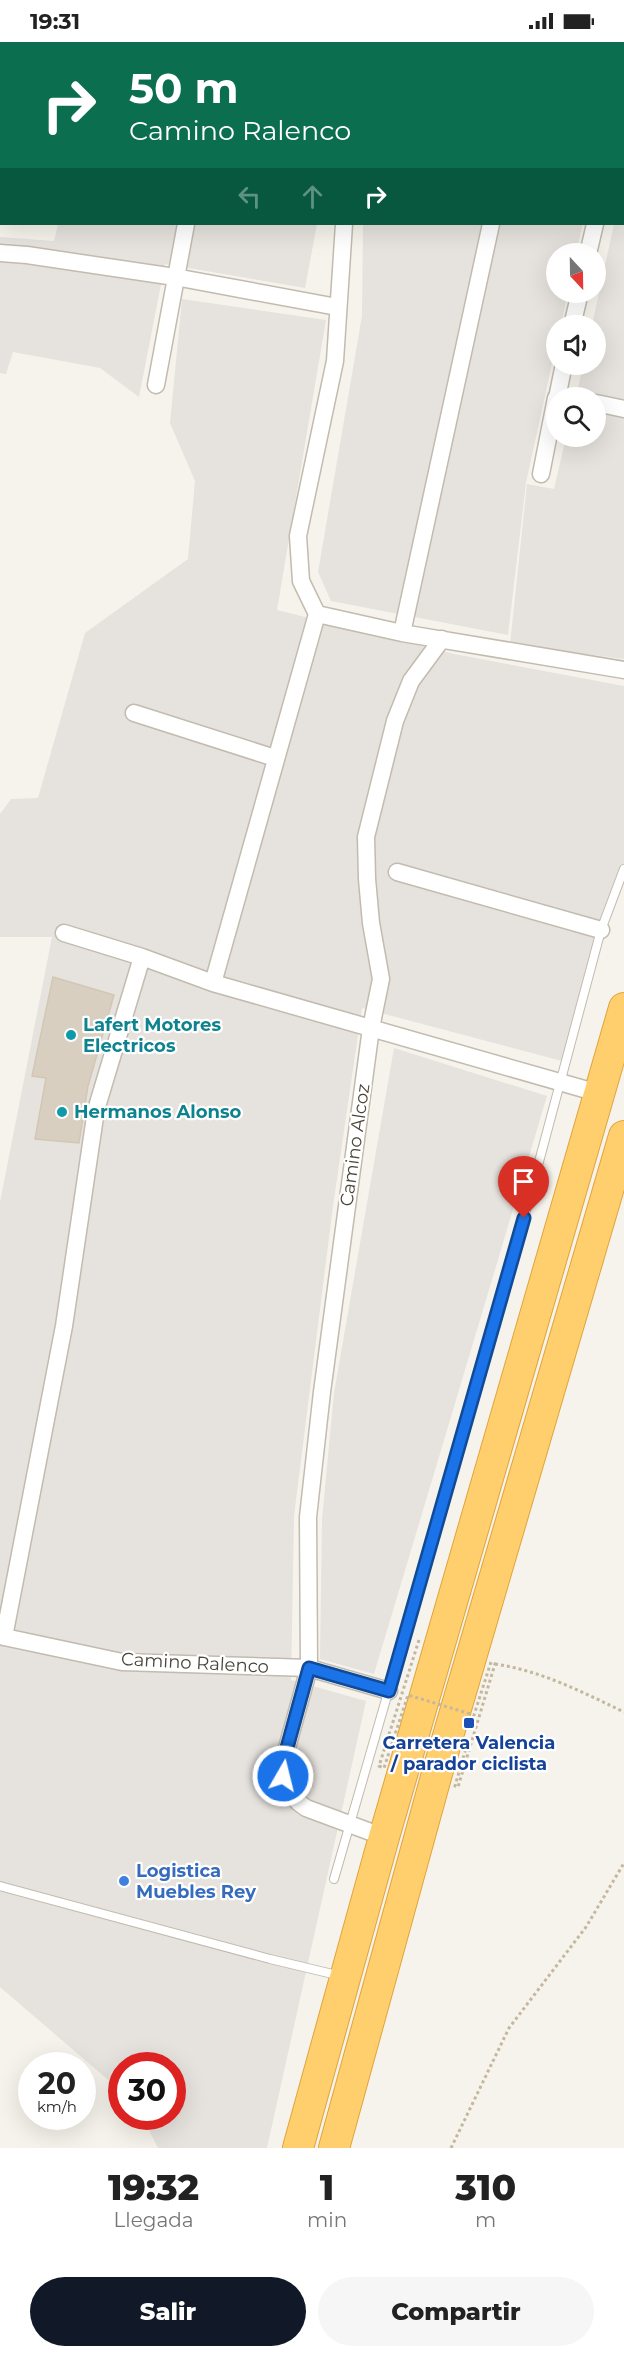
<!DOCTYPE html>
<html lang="es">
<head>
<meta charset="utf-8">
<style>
	:root { --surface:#fff; --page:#f6f6f6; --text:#222; --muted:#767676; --accent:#111827 }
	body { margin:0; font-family:Montserrat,sans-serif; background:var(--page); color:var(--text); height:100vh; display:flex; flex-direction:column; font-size:22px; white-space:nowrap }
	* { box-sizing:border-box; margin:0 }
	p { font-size:20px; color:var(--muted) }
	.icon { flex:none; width:33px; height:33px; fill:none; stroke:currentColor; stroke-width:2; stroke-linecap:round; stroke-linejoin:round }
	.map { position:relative; height:2106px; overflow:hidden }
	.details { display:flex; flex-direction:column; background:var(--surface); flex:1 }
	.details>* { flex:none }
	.hud { position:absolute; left:0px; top:0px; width:624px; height:183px; box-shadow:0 6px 24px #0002; background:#0b6e4f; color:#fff; overflow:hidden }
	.needle { width:39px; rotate:158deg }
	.tools { position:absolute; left:546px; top:201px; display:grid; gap:12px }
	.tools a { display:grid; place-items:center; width:60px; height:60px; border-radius:50%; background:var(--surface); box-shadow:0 6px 24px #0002; font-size:30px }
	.speed { position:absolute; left:18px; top:2010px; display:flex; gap:12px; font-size:30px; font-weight:700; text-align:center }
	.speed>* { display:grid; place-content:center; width:78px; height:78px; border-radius:50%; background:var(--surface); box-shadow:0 6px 24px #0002; line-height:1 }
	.speed small { font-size:15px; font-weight:400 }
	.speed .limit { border:9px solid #d22; background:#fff; color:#111 }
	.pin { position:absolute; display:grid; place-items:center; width:51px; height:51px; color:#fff; margin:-62px -26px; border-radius:50% 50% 50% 0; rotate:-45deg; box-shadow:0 0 6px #0007 }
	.pin .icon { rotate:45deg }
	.me { position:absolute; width:66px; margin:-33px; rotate:8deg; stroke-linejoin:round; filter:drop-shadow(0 0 4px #0008) }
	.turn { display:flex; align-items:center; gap:21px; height:126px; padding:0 30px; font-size:27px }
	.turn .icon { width:78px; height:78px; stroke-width:2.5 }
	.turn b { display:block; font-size:42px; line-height:51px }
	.lanes { display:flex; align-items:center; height:57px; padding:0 30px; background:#0003; justify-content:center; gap:30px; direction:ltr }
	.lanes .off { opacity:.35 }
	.eta { display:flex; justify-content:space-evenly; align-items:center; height:102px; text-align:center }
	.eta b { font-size:36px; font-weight:800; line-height:42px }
	.action { display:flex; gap:12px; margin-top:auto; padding:12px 30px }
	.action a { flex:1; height:69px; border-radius:36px; background:var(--accent); color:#fff; font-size:24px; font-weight:800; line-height:69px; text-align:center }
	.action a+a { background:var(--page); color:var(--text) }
	.status { display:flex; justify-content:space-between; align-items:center; height:42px; padding:0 30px; background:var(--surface); direction:ltr }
	.status svg { height:16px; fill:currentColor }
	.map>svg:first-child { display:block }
	.industrial { fill:#e6e2dd }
	.building { fill:#d8cfc1; stroke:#d3c7b4; stroke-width:1.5 }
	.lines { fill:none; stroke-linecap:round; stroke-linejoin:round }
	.lane-casing { stroke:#c2bbae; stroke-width:10 }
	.street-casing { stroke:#c2bbae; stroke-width:19 }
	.highway-casing { stroke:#e0a43c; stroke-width:32 }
	.path { stroke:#c4b79f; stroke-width:3; stroke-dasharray:3 3; stroke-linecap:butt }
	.lane { stroke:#fff; stroke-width:8 }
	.street { stroke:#fff; stroke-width:16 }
	.highway { stroke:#ffcf6e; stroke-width:30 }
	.path-bridge { stroke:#c4b79f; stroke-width:3; stroke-dasharray:3 3; stroke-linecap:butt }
	.route-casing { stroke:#114b97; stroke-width:15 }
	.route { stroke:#1a73e8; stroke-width:10 }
	.culture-dot { fill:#0f9aa8; stroke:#fff; stroke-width:2 }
	.transit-dot { fill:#1a4fb4; stroke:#fff; stroke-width:2 }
	.shop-dot { fill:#3f7fe0; stroke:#fff; stroke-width:2 }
	.labels { text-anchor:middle; stroke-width:4.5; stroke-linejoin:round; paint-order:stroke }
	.culture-label { font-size:18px; font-weight:bold; fill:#0d838f; stroke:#fff; text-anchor:start }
	.street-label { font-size:18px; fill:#4b4439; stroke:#fff }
	.transit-label { font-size:18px; font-weight:bold; fill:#164399; stroke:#fff }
	.shop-label { font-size:18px; font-weight:bold; fill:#366cbe; stroke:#fff; text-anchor:start }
</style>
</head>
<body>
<div class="status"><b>19:31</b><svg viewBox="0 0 49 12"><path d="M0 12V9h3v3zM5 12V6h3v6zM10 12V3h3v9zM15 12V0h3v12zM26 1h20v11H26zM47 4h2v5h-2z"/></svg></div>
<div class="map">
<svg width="624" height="2106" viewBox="0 0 624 2106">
	<rect width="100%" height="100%" fill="#f6f3ec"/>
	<path class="industrial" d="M175,0h180l-180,1z
		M379,0h244l-244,2z
		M624,132v485l-114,-15 17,-160 27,5 12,-52 30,-1v-38l-20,-1 7,-32 13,-1v-38l-4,-1 22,-101h8z
		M58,182h259l-12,64 -140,-24 -26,133 -39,-29 -87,-16 -7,22 -6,-1v-136l54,4z
		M363,182h220l-7,29 -20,1v38l12,1 -7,32 -5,1v19l-30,138 -18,152 -177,-34 -13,-29 44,-256z
		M182,257l144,21 -49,290 177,44 170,32v192l-62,183 -200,-53 -29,198 -39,310 -3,164 75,21 -99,447h-109l-16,-31 30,-1v-50h-50l-1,25 -121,-104v-785l52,-265h-52v-123l11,-15 27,-1 47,-165 103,-74 7,-78 -25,-58z
		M394,1006l153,48 -173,578 -54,-15 2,-140 12,-126z"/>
	<path class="building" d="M53,935l61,18 -26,91 -9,57 -44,-4 11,-61 -14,-2z"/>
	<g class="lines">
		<defs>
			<path id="lane" d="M334,1837l172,-594 95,-355 23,-61
				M0,1844l270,73 71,17"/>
			<path id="street" d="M366,2l1,-2
				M530,2v-2
				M622,56l2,-7
				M0,211l27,2 148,22 162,30
				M588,212l7,-30
				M572,284l8,-34
				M156,343l30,-161
				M557,356l7,-34
				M596,361l28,6
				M541,432l15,-76
				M317,572l85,19 222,37
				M402,591l89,-409
				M134,671l141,45
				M397,830l204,58
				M64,891l78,24 71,26 385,110
				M213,941l104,-369 -16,-33 -3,-45 37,-175 9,-137
				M0,1594l122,26 187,6 80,23
				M4,1595l60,-311 32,-216 46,-153
				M384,1795l-78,-29 -8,-6 -11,-17 -5,-19 27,-98 -1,-151 14,-125 49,-364 10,-49 -10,-56 -4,-44 -1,-42 29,-116 16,-40 31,-42"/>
			<path id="highway" d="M298,2106l86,-311 240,-829
				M334,2106l102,-371 188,-641"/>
		</defs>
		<use href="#lane" class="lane-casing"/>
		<use href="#street" class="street-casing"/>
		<use href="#highway" class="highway-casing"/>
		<path class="path" d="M495,1622c47,7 87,28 129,48
			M451,2106l58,-120 77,-101 38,-64"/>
		<use href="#lane" class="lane"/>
		<use href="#street" class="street"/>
		<use href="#highway" class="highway"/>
		<path class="path-bridge" d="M419,1598l-40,126 5,2 24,-73 66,20 17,-53 4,2 -37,123 -3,-1 11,-38"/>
	</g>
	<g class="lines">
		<defs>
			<path id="route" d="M283,1734l-1,-10 27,-98 80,23 135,-473"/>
		</defs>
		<use href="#route" class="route-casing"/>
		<use href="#route" class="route"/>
	</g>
	<g class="culture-dot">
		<circle cx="71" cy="993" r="6"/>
		<circle cx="62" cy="1070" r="6"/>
	</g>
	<rect class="transit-dot" x="463" y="1675" width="12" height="12" rx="3"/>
	<circle class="shop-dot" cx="124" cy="1839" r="6"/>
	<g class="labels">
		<g class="culture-label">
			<text x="83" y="989">Lafert Motores<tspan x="83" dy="21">Electricos</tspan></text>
			<text x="74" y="1076">Hermanos Alonso</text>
		</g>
		<g class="street-label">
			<text transform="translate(355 1103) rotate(-82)" y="6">Camino Alcoz</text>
			<text transform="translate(195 1621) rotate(3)" y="6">Camino Ralenco</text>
		</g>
		<g class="transit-label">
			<text x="469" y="1707">Carretera Valencia<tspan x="469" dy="21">/ parador ciclista</tspan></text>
		</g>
		<g class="shop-label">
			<text x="136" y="1835">Logistica<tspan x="136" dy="21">Muebles Rey</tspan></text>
		</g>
	</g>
</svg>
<div class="tools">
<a><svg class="needle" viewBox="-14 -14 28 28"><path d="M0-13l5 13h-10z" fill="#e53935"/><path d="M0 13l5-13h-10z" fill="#767676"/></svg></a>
<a><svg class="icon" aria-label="sound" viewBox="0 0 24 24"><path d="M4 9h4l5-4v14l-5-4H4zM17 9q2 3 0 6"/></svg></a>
<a><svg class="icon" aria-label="search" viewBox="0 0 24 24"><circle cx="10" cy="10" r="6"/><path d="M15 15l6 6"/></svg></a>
</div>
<div class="speed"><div>20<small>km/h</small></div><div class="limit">30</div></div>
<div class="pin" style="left:524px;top:1176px;background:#d93025"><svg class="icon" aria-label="arrive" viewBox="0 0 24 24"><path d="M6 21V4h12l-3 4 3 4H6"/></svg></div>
<svg class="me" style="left:283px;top:1734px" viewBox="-20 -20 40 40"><circle r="17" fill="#1a73e8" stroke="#fff" stroke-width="3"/><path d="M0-11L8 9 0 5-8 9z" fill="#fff"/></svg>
<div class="hud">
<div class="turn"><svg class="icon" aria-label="right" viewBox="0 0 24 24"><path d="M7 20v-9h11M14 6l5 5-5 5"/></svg><div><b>50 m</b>Camino Ralenco</div></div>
<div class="lanes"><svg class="icon off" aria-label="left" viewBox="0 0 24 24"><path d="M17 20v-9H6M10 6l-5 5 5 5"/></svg><svg class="icon off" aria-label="ahead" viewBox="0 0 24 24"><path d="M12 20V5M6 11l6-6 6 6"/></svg><svg class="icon" aria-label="right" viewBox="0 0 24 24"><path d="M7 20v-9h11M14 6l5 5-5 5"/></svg></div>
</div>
</div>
<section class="details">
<div class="eta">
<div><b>19:32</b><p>Llegada</p></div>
<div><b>1</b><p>min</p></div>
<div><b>310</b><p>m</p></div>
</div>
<div class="action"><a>Salir</a><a>Compartir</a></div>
</section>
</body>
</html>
